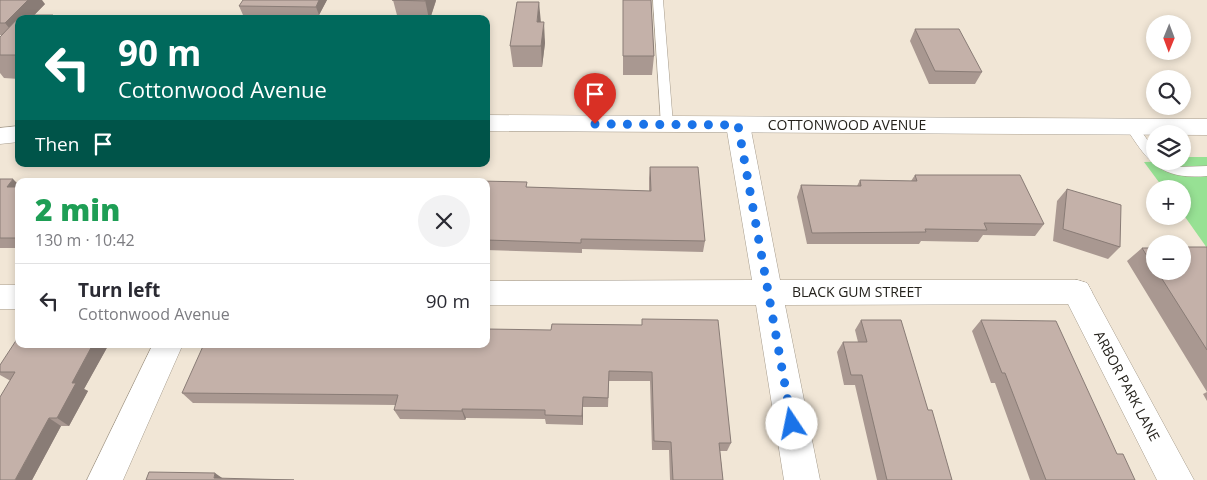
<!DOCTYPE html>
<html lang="en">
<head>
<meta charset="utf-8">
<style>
	:root { --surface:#fff; --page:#f2f2f3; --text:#2b2b33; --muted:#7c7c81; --line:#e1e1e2 }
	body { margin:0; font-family:"Open Sans",sans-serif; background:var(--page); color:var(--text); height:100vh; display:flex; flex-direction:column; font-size:19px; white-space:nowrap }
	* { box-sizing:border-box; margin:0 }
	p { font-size:16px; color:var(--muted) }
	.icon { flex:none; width:28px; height:28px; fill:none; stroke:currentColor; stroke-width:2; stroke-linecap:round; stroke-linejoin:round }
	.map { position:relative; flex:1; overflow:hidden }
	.side { position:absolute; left:15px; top:178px; width:475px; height:170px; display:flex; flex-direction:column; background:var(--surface); border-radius:10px; box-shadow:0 2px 8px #0003 }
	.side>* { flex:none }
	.banner { position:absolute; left:15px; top:15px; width:475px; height:152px; border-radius:10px; box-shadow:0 2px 8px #0003; background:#00695c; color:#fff; overflow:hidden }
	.needle { width:32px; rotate:181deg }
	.fabs { position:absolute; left:1146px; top:15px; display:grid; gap:10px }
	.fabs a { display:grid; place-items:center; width:45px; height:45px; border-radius:50%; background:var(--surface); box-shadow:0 2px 8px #0003; font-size:25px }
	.pin { position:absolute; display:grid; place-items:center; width:42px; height:42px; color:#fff; margin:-51px -21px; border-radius:50% 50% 50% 0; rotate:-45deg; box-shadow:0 0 5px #0007 }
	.pin .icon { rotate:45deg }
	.me { position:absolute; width:55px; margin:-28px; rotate:349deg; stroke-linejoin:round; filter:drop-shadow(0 0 4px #0008) }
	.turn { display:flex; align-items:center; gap:18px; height:105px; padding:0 20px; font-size:22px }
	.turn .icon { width:65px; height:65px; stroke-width:2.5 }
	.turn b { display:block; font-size:35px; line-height:42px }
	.then { display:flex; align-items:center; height:48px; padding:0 20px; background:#0003; gap:10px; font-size:19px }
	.round { display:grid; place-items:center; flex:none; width:52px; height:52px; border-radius:26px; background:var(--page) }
	.overview { display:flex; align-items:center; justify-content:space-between; height:85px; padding:0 20px }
	h1 { font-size:30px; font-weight:800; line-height:38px; color:#1e9e55 }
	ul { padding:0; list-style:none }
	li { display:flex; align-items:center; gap:15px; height:75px; padding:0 20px; border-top:1px solid var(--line) }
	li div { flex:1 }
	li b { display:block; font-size:19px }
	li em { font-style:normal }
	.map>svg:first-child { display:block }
	.water { fill:#97e194 }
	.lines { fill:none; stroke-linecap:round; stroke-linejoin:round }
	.service-casing { stroke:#a69c8d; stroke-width:1 }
	.minor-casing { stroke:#a69c8d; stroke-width:1 }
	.tertiary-casing { stroke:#a69c8d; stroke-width:1 }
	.service { fill:#fff; fill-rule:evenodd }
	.minor { fill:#fff; fill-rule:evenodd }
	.tertiary { fill:#fff; fill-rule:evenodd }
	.wall { fill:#a99891 }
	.shaded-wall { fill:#897c76 }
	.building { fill:#c4b1a9; stroke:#897c76 }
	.route { stroke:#1a73e8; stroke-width:9; stroke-dasharray:0 16.2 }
	.labels { text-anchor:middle; stroke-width:4; stroke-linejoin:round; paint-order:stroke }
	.street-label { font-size:14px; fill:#25221c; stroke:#fff }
</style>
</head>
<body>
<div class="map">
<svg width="1207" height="480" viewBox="0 0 1207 480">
	<rect width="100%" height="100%" fill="#f1e6d6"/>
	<path class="water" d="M1183,157h24v91l-24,-34 -1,-25h-18l-20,-27 38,-1z"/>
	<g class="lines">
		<defs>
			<path id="service" d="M653,0h10l10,124 -6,4 -6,-4z
				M1131,122l4,1 20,27v11h11l14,6 27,-1v10c-46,4 -59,-13 -82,-50z"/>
			<path id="minor" d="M738,117l8,2 4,6 30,155h297l10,3 5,9 -5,9 -10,3 -292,1 35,175h-36l-28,-175h-270v-24l266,-1 -26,-155 4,-6z
				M0,285h19v24h-19z
				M153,344h30l-60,136h-36z"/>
			<path id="tertiary" d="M486,115l721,4v16l-721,-4z
				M19,126v16l-19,2v-16z
				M1077,280l10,3 107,197h-37l-95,-188 5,-9z"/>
		</defs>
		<use href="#service" class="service-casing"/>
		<use href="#minor" class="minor-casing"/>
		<use href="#tertiary" class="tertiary-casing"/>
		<use href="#service" class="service"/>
		<use href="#minor" class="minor"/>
		<use href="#tertiary" class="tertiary"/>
	</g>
	<path class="wall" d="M0,0l45,4 -11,11h19l2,4h-36v60l-15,-1 -4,-5v-36l2,-2h-2z
		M327,0l-8,15h-76l-4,-9z
		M393,0h43v1l-6,18h-32z
		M623,0h28l3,56 -2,19h-29z
		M541,22l4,21 -3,24h-29l-3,-21z
		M915,29l67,43 -7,12h-46l-19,-43z
		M650,167l55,74 -2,11 -121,-3v4l-96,-3v-69l42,6 121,4v-13z
		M915,175l129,49 -9,12 -52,-1 -5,7 -57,-1 -2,3h-112l-10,-47 4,-12 56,1 3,-6 51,1z
		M0,179l19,6v63h-19z
		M1067,189l53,58 -12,12 -55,-18 4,-40z
		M1207,247v154l-4,-7 4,-2 -80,-131 15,-13h13v23h27z
		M642,319l89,124 -4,8h-7l3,29h-53l-1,-30h-17l-2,-69h-41l-1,26h-25v18l-37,-1 -1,-5 -79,-1 -1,2 -65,-1 -6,-9 2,-5 -203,-2 -11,-10 369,-63 91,-5z
		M861,320l67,90 24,70h-75l-22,-95h-11l-7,-33 6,-10h15l-3,-12z
		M981,320l136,134 18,26h-105l-35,-97h-4l-19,-52z
		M19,344h90l-25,45 4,2 -19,35h-8l-29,54 -22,-100h-1l-9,-5v-10z"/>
	<path class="shaded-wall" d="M28,0h14l3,4 -30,31 -10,-12z
		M319,0h8l-8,15 -3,-8z
		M425,0h11l-6,19h-1z
		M539,2l2,21 -4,-1z
		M544,22l1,21 -3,24 -1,-21z
		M13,179l6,6v13l-12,-11z
		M93,344h16l-25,45 4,2 -19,35 -12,-8 15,-35z
		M583,397v28l-1,-9z
		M462,409l4,9 -1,2 -3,-9z
		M49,418l12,8 -29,54h-17z
		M215,473l10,7 -11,-2z"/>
	<path class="building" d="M0,0h28l-23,23h-5z
		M243,0h76l-3,7 -77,-1z
		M392,0h33v1z
		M623,0h28l3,56h-31z
		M517,2h22l-2,20h7l-3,24h-31z
		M21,15h32l-3,4h-31v33l-2,3h-17v-18z
		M915,29h44l23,43 -47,-1z
		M650,167h48l7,74 -124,-2v4l-95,-3v-59h-7l48,1 -1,5 125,4z
		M915,175h105l24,49 -60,-1 3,7 -62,-1 1,3 -114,1 -11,-48 60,1 -1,-6 57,1z
		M0,179h13l-6,8h12v51h-19z
		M1067,189l54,16 -1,42 -57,-18z
		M1182,247h25v103l-50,-79h25z
		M1142,248h13v21z
		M642,319l76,1 13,123h-12l4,37h-50l-2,-38 -17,-1 -2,-69 -43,-1 -1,27 -25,-1 -1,19 -37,-1v-5l-83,-1v2l-68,-1 4,-15 -216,-2 22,-49h282v-15l65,1 1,-6 90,1z
		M861,320h40l27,90h4l20,70h-65l-25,-105h-11l-8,-33h24z
		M981,320l75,1 61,133h6l12,26h-89l-41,-107h-3z
		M19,336v8h74l-21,39h4l-19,35h-8l-34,62h-15v-83l15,-25h-15v-7z
		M149,472l66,1 -1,5 80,2h-148z"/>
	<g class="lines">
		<path class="route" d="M595,124l143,1 54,299"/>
	</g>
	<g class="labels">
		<g class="street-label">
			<text x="847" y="130">COTTONWOOD AVENUE</text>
			<text x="857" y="297">BLACK GUM STREET</text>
			<text transform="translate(1127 386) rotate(62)" y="5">ARBOR PARK LANE</text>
		</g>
	</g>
</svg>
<div class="fabs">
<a><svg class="needle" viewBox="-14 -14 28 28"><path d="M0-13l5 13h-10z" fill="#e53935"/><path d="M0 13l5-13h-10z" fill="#7c7c81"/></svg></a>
<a><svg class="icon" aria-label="search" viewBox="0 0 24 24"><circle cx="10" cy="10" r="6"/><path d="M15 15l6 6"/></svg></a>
<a><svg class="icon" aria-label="layers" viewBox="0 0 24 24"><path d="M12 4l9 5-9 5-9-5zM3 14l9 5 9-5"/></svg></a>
<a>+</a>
<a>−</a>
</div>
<div class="pin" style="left:595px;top:124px;background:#d93025"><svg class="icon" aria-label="arrive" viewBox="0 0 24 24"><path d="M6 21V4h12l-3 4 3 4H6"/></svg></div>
<svg class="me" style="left:792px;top:424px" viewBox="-20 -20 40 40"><circle r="19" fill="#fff"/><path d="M0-13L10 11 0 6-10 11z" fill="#1a73e8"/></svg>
<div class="banner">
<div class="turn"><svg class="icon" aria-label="left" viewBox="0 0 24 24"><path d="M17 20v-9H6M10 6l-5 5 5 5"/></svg><div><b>90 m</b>Cottonwood Avenue</div></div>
<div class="then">Then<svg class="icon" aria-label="arrive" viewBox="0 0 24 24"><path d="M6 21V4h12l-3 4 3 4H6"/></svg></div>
</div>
<section class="side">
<div class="overview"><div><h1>2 min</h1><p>130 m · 10:42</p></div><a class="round"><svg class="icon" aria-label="close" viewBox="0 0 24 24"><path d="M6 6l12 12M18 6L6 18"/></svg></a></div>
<ul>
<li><svg class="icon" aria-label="left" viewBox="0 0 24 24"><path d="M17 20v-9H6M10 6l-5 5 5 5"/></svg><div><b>Turn left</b><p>Cottonwood Avenue</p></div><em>90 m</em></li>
</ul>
</section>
</div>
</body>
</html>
